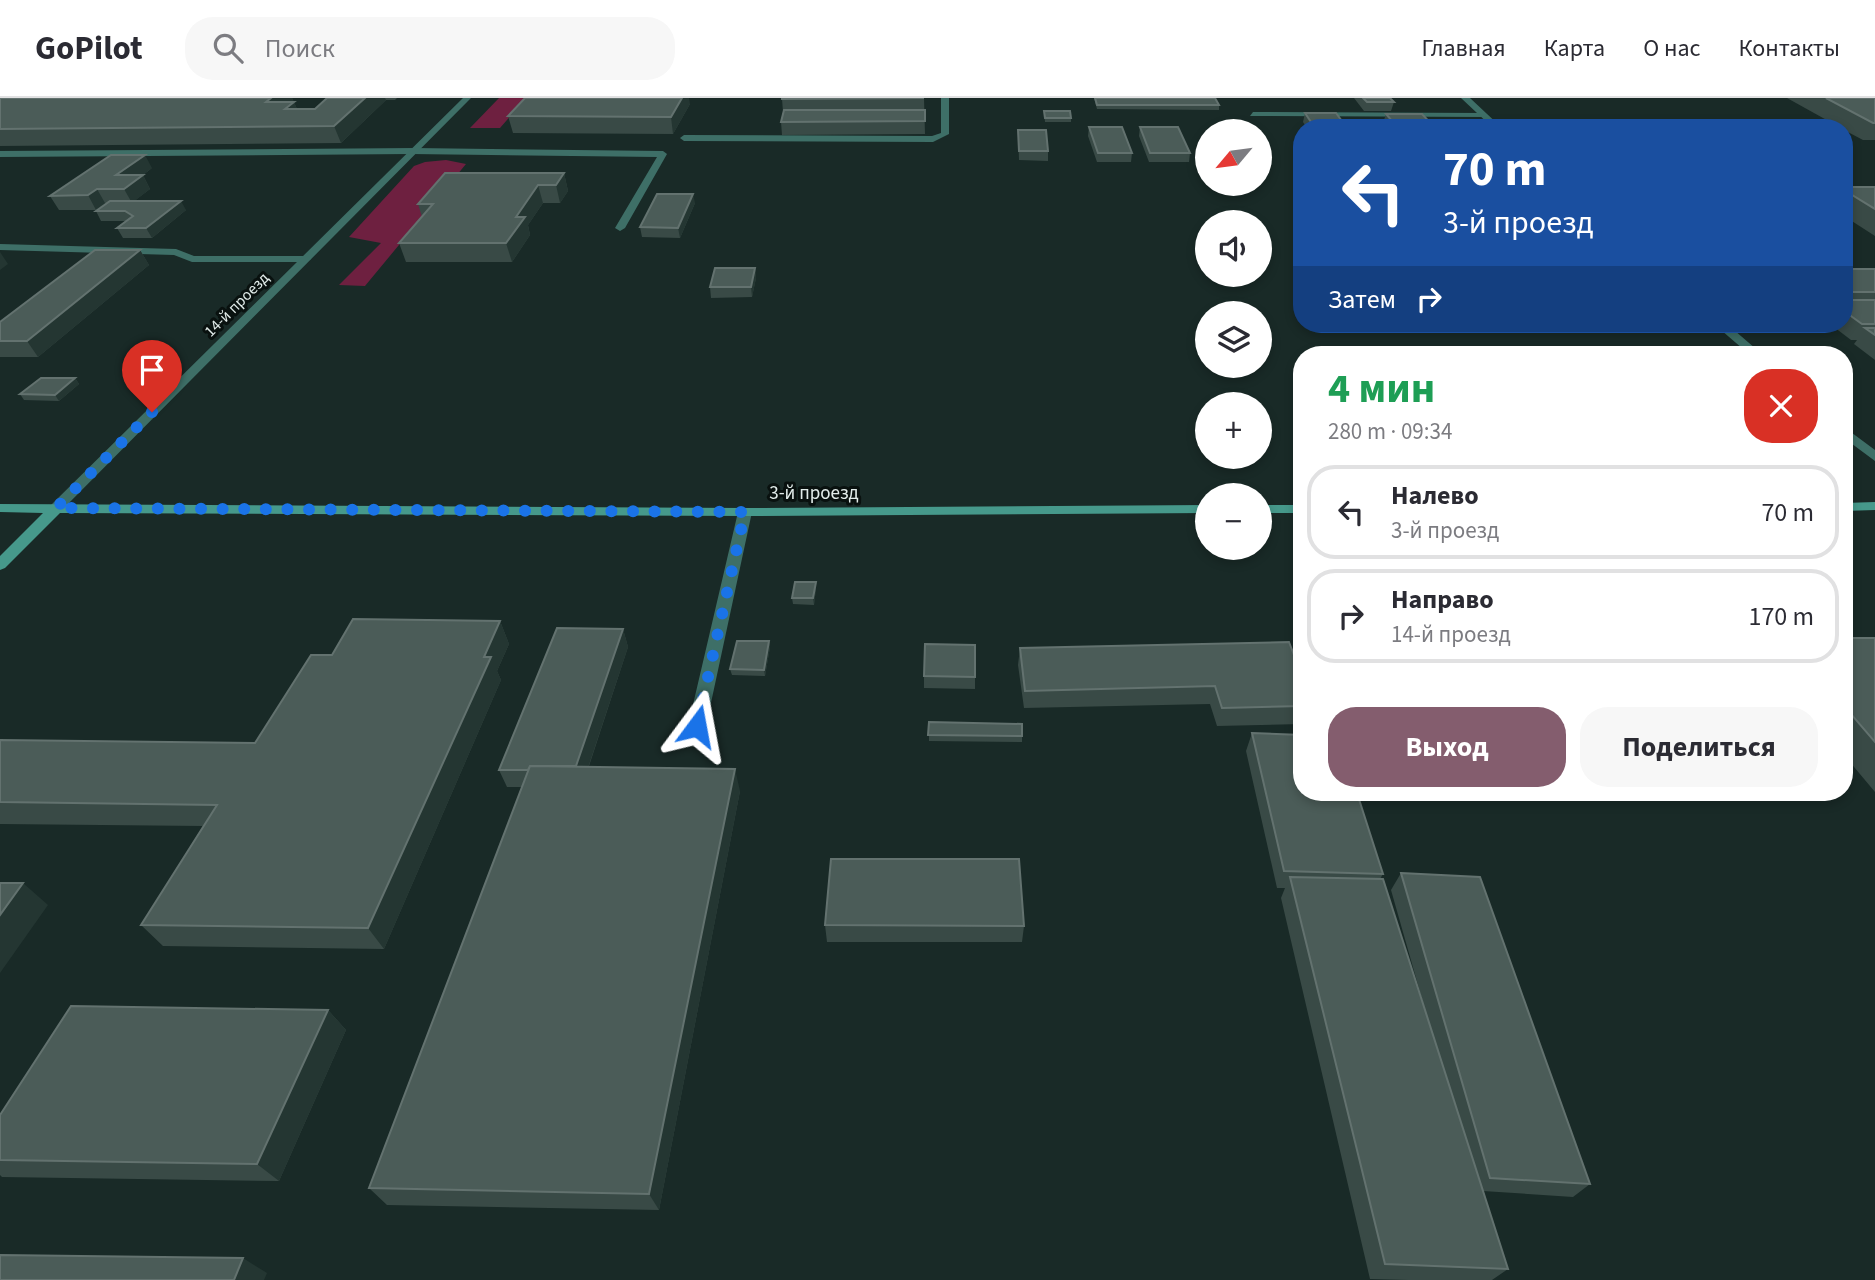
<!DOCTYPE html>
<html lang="ru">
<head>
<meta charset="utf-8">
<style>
	:root { --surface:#fff; --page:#f7f7f7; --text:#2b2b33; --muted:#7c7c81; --line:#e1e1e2; --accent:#845d6e }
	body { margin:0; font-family:"Source Sans 3",sans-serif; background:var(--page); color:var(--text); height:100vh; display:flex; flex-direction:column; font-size:26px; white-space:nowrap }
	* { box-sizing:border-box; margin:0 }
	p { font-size:23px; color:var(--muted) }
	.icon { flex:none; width:38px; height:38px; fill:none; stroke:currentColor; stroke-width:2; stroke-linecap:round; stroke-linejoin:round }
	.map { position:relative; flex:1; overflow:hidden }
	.panel { position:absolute; left:1293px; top:248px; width:560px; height:455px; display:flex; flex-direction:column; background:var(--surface); border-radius:28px; box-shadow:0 4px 10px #0003 }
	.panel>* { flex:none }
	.guide { position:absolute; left:1293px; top:21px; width:560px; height:214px; border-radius:28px; box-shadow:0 4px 10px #0003; background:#1a4fa0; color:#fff; overflow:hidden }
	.needle { width:46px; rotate:241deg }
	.fabs { position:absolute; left:1195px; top:21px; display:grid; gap:14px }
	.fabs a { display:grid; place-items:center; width:77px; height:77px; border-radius:50%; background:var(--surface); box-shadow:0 4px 10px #0003; font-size:35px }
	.pin { position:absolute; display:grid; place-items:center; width:60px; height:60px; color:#fff; margin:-72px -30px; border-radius:50% 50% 50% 0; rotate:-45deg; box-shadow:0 0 7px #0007 }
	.pin .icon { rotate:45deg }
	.me { position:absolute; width:77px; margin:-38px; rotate:13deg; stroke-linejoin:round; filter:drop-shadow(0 0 5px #0008) }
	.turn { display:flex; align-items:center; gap:24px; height:147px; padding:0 35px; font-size:32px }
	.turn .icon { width:91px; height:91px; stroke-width:2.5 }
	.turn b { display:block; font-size:49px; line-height:60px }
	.then { display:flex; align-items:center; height:66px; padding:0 35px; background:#0003; gap:14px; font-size:26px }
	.round { display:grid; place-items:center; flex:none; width:74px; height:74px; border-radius:28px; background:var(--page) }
	.summary { display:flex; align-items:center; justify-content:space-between; height:119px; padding:0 35px }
	h1 { font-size:42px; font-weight:700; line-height:52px; color:#1e9e55 }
	.button { display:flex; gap:14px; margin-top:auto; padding:14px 35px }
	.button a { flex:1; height:80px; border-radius:28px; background:var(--accent); color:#fff; font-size:28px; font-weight:700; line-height:80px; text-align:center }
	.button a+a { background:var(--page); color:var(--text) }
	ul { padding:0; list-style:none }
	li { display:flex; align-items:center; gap:21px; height:94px; margin:0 14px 10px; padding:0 21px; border:4px solid var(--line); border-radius:28px }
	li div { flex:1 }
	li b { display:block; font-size:26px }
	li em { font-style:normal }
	header { display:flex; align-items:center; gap:42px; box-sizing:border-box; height:98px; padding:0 35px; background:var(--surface); border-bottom:2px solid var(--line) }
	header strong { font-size:33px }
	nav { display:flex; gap:38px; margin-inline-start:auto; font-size:24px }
	.search { width:490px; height:63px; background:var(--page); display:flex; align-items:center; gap:18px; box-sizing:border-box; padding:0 24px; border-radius:28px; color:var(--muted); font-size:26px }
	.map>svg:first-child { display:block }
	.green { fill:#6e2040 }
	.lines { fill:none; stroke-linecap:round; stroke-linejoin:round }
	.lane { fill:#3e6f67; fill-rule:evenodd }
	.street { fill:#3e6f67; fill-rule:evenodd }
	.secondary { fill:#46998b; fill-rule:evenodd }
	.wall { fill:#394a46 }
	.shaded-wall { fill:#243632 }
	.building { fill:#4b5c58; stroke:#63726f; stroke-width:2 }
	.route { stroke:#1a73e8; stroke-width:12; stroke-dasharray:0 21.6 }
	.labels { text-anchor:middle; stroke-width:6; stroke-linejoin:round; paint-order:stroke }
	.far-street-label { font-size:16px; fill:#e2ecea; stroke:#09110f }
	.street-label { font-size:19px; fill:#e2ecea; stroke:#09110f }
</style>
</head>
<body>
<header>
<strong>GoPilot</strong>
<div class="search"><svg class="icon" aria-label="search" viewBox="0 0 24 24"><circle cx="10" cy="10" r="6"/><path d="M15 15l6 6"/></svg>Поиск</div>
<nav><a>Главная</a><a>Карта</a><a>О нас</a><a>Контакты</a></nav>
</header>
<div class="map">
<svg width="1875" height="1182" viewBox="0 0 1875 1182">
	<rect width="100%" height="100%" fill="#192a27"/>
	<path class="green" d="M499,0h27l-26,30h-30z
		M446,62l20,4 -101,122 -26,-1 42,-42 -32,-6 65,-71 11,-4z"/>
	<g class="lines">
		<path class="lane" d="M941,0h8v36l-16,8 -249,-1 -4,-3 4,-3 248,1 9,-3z
			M1253,14l230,1 4,2 -4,2 -233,-1z
			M415,50l248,3 4,3 -42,74 -5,3 -5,-3 42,-71 -246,-3 -411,3v-6z
			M0,146l176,5 18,7h112l5,3 -5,3h-114l-18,-7 -174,-5z
			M745,410l7,4 -46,214 -3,5h-12l-3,-5 50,-214z"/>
		<path class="street" d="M463,0h8l-410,413h-10l-2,-3 2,-3z
			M1461,0h9l32,30h-9z
			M1714,226h13l36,31h-13z
			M1844,329l31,23v11l-31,-23z"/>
		<path class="secondary" d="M1875,404v8l-31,1v-8z
			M0,406l745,4 463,-3v8l-463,3 -685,-3 -55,55 -5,2v-14l43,-43 -43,-1z
			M1260,407h42v8h-42z"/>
	</g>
	<path class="wall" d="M0,0h292l5,11h18l12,-11h70l-2,2h-9l-45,43 -341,3z
		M924,0l1,36 -143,1 -1,-13 2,-10 -1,-13z
		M1094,0h121l4,7v5l-122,-1z
		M1354,0h36l4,4 -3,9h-27z
		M1787,0h88v42h-12l-19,-10v-2h-3z
		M690,6l-17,30 -160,-1 -5,-17z
		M1044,13l27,7v4h-26z
		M1305,15l42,15h-40l-4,-6z
		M1386,16l49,14h-48l-4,-5z
		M1089,29l43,26 -1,9h-34l-9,-26z
		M1140,29l50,26 -1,9h-40l-10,-26z
		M1018,32l30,21v10l-29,-1z
		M152,70l-9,7 7,14 -16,12 52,9 -34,28h-29l-6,-10 10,-7h-26l-5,-10 11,-8h-2l-9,7h-37l-9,-14z
		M564,75l4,18 -8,12h-17l-15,22 2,10 -18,27h-106l-7,-19 23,-26 -4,-13z
		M1844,89h31v49l-31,-20z
		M695,105l-15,35 -38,-1 -2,-10z
		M140,152l9,15 -111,92h-38v-35z
		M755,170l1,10 -4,19 -41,1 -1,-11z
		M1844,171h31v91l-21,-16 3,-4h-6l-21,-16h14z
		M75,280l4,6 -20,17 -35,-1 -4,-6z
		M816,490l-2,17 -21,-1 -1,-6z
		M500,523l9,23 -12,27 4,9 -117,269 -221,-3 -22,-21 62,-99 -203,-2v-84l255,3 77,-88z
		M623,531l5,18 -39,119 151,25 -81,419 -272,-5 -18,-17 153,-401h-15l-8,-17z
		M1844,540h31v154l-31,-37z
		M769,543l1,6 -5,29 -33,-1 -2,-6z
		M1020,550l282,28v48l-85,2 -7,-22 -186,4 -6,-43z
		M924,578l51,1v12l-51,-1z
		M929,624l93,14v6l-93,-1z
		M1252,635l131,141 -3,5 46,134 -35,-123 10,-17 189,311 -17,13 -90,-6 25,78 -16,11h-84l-38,-1 -89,-381 4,-10h-8l-31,-137z
		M825,827l199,1 -2,16h-195z
		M328,912l18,20 -67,151 -277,-4 -2,-2v-60z"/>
	<path class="shaded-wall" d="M271,0h21l2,4h-28z
		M365,0h20l1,2 -45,43 -7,-17z
		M682,0h7l1,6 -17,30 -2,-17z
		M294,4l7,16 -16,-9z
		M145,57l7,13 -9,7 7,14 -18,14 -16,-28z
		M564,75l4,18 -8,12 -4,-18z
		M538,87l5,18 -15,22 2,10 -18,27 -6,-19 10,-26z
		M97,91l8,14 -9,7 -8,-15z
		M693,96l2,9 -15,35 -2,-10z
		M181,103l5,9 -34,28 -6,-10z
		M140,152l9,15 -111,92 -11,-16z
		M0,154l8,12 -8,6z
		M755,170l1,10 -4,19 -1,-10z
		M75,280l4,6 -20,17 -4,-6z
		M816,484v6l-2,17 -1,-7z
		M500,523l9,23 -12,27 4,9 -117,269 -16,-21z
		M623,531l5,18 -47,142 -7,-18z
		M769,543l1,6 -5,29 -1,-6z
		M735,671l5,22 -81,419 -10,-16z
		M23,785l25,22 -48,68v-58z
		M328,912l18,20 -67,151 -22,-17z
		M243,1160l24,15 -3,7h-30z"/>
	<path class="building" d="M0,0h271l-5,4h28l-9,7h30l12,-11h38l-31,28 -334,3z
		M525,0h157l-11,19 -163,-1z
		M782,0h142l-142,1z
		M1095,0h120l4,7h-122z
		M1363,0h27l4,4h-27z
		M1826,0h49v25h-2z
		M784,12h141v11l-144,1z
		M1044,13h26l1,7h-26z
		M1305,15h31l11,15h-32z
		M1386,16h36l13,14h-37z
		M1089,29h33l10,26h-34z
		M1140,29h38l12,26h-40z
		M1018,32h28l2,21h-29z
		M111,57h34l-29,20h27l-19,14h-27l-9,6 -38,1z
		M445,75h119l-8,12h-18l-22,32h9l-19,26h-107l34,-39h-15z
		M1844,89h31v22l-31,-19z
		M657,96h36l-15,34 -38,-1z
		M110,103h71l-35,27h-29l16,-12 -8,-5h-29z
		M95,152h45l-113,91h-27v-19z
		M715,170h40l-4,19h-41z
		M1844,171h31v23h-31z
		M1844,202h31v24h-13l-18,-13z
		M1865,230h10v7z
		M41,280h34l-20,17 -35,-1z
		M795,484h21l-3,16h-21z
		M353,521l147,2 -16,36h7l-123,271 -227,-3 76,-120 -217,-3v-62l255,3 56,-88h21z
		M557,530l66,1 -47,137h-46l-2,4h-29z
		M1844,540h31v104l-31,-36z
		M737,543h32l-5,29 -34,-1z
		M1289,544l13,34v30l-80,2 -7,-22 -190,5 -5,-43z
		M925,546l50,1v32l-51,-1z
		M929,624l93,2v12l-94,-1z
		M1252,635l50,2v58h55l26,81 -99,-3z
		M530,668l205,3 -86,425 -280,-6z
		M831,761h188l5,67 -199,-1z
		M1401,775l79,4 110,307 -100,-6z
		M1290,779l93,2 125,390 -123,-5z
		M0,785h23l-23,32z
		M71,908l257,4 -71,154 -257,-4v-45z
		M0,1157l243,3 -9,22h-234z"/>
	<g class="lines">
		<path class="route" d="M152,314l-96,96 689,4 -48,214"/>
	</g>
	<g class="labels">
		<g class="far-street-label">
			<text transform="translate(236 206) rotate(-45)" y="6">14-й проезд</text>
		</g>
		<g class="street-label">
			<text x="814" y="401">3-й проезд</text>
		</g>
	</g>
</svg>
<div class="fabs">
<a><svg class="needle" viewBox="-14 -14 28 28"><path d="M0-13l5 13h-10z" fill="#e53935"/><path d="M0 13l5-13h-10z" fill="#7c7c81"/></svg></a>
<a><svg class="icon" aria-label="sound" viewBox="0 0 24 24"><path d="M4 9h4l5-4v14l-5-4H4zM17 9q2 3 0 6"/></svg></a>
<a><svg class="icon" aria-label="layers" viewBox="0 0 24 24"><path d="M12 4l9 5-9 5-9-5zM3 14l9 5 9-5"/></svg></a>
<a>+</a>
<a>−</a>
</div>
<div class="pin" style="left:152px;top:314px;background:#d93025"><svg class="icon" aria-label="arrive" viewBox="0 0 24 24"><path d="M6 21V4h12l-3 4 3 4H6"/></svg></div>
<svg class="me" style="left:697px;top:628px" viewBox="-20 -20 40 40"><path d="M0-17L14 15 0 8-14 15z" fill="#1a73e8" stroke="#fff" stroke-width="4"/></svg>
<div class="guide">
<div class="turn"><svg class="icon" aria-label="left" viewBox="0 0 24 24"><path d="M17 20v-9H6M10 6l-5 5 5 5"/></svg><div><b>70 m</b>3-й проезд</div></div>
<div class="then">Затем<svg class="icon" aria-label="right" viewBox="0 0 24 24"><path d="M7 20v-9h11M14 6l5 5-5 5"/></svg></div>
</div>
<section class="panel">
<div class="summary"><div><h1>4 мин</h1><p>280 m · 09:34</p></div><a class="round" style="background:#d93025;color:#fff"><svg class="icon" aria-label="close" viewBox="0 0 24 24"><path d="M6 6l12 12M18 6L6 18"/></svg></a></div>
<ul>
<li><svg class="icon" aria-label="left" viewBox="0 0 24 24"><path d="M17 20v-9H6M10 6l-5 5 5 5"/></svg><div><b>Налево</b><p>3-й проезд</p></div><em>70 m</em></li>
<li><svg class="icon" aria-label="right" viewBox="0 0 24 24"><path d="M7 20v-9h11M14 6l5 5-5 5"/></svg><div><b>Направо</b><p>14-й проезд</p></div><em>170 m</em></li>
</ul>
<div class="button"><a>Выход</a><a>Поделиться</a></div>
</section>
</div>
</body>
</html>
